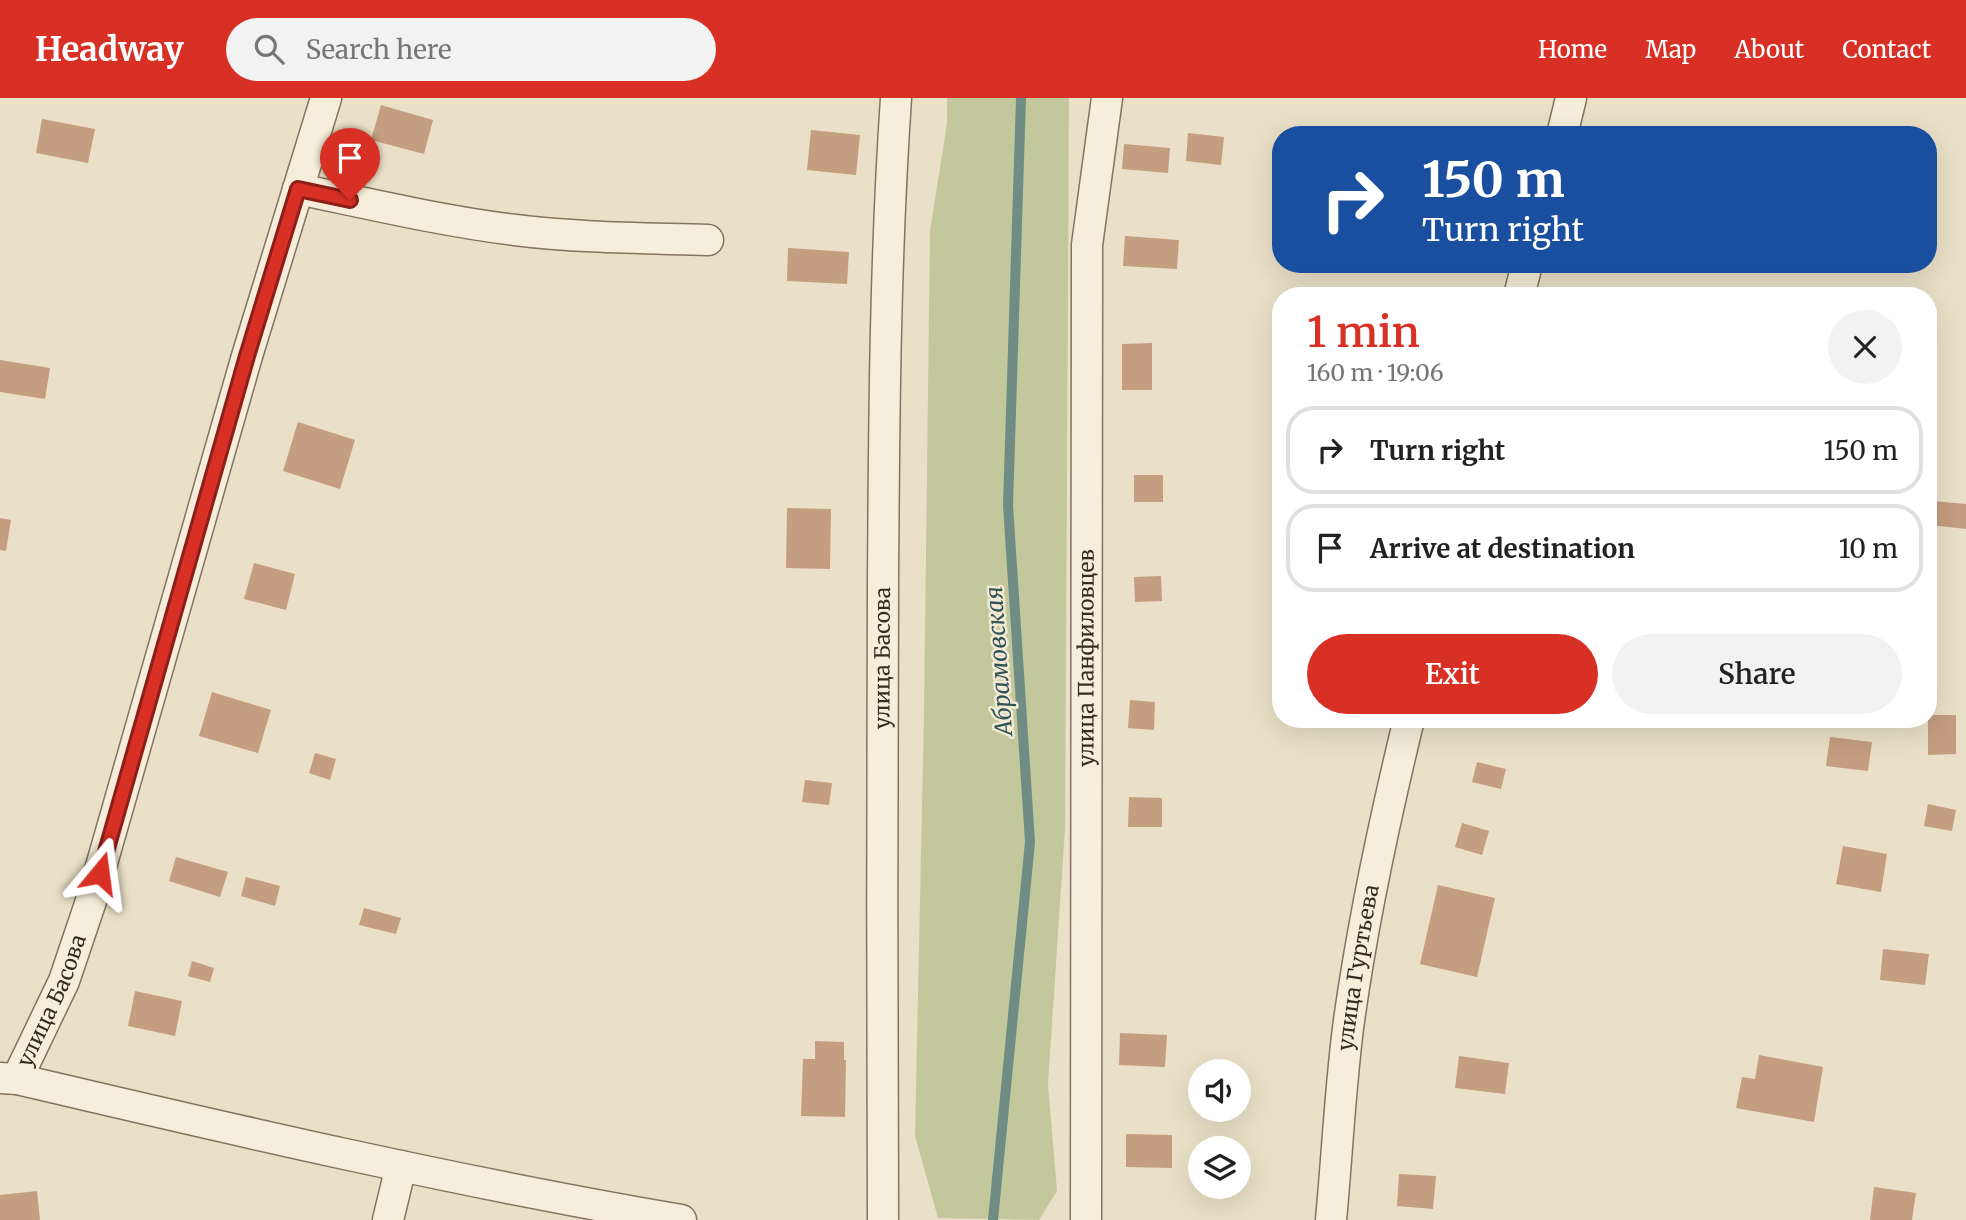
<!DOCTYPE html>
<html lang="en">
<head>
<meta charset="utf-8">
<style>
	:root { --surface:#fff; --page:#f2f2f2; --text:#222; --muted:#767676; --line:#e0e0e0; --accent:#d93025 }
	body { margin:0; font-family:Merriweather,serif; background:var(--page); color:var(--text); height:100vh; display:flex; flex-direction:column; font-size:26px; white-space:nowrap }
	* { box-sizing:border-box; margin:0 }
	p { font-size:23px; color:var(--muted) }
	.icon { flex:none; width:38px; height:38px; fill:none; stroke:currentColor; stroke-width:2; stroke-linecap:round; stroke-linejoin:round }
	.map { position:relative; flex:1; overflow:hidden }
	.side { position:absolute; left:1272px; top:189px; width:665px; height:441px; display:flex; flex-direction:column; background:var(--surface); border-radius:28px; box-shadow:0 7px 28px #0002 }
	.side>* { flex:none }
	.top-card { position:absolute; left:1272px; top:28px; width:665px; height:147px; border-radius:28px; box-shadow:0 7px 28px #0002; background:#1a4fa0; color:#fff; overflow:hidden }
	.fabs { position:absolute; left:1188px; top:961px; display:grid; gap:14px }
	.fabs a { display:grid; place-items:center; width:63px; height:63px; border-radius:50%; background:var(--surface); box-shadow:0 7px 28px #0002; font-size:35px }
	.pin { position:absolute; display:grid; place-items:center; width:60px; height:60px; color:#fff; margin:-72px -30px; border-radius:50% 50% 50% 0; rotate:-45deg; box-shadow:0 0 7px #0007 }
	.pin .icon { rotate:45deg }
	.me { position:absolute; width:77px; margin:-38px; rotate:16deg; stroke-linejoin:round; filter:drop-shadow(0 0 5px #0008) }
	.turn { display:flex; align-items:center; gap:24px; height:147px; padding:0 35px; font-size:32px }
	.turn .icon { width:91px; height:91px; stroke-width:2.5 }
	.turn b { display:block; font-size:49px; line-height:60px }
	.round { display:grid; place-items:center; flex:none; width:74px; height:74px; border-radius:37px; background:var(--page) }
	.head { display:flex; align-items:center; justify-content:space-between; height:119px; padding:0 35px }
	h1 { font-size:42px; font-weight:600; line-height:52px; color:var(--accent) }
	.cta { display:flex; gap:14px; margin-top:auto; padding:14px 35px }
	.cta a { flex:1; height:80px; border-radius:42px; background:var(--accent); color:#fff; font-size:28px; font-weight:600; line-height:80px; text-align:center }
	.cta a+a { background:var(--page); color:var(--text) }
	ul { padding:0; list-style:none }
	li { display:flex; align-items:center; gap:21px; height:88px; margin:0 14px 10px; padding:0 21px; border:4px solid var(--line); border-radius:28px }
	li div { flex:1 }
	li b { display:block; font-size:26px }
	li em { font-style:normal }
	header { display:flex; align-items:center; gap:42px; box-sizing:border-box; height:98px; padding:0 35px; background:var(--accent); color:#fff }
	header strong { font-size:33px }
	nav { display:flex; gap:38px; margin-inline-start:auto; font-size:24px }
	.search { width:490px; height:63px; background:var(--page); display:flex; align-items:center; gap:18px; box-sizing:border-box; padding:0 24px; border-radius:38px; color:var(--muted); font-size:26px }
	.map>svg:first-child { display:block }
	.green { fill:#c2c89c }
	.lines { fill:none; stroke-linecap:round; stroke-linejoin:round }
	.stream { stroke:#6f8c85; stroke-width:10 }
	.building { fill:#c59d81 }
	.minor-casing { stroke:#84735e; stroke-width:33 }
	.minor { stroke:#f6eeda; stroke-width:30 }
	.route-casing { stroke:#8d1f18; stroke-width:18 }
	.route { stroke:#d93025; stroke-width:12 }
	.labels { text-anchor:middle; stroke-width:5; stroke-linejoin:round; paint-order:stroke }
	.street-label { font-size:21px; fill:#362b20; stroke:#f2ead6 }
	.water-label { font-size:23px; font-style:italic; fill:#315452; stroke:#f2ead6 }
</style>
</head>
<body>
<header>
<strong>Headway</strong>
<div class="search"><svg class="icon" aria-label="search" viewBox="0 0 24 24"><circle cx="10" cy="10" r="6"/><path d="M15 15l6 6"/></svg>Search here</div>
<nav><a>Home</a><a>Map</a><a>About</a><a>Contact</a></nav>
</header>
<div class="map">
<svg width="1966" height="1122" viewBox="0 0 1966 1122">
	<rect width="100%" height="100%" fill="#eae0c7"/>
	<path class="green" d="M947,0h122l-4,730 -17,256 9,107 -18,29 -101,-2 -23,-82 9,-423 6,-482 17,-108z"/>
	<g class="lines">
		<path class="stream" d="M993,1122l37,-378 -22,-337 13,-407"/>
	</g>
	<path class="building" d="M381,7l52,15 -9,34 -53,-14z
		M42,21l53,10 -7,34 -52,-10z
		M811,32l49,5 -4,40 -49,-5z
		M1188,35l36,4 -3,28 -35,-4z
		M1124,46l46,4 -2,25 -46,-4z
		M1125,138l54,4 -2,29 -54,-3z
		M788,150l61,4 -2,32 -60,-3z
		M1152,245v47h-30v-46z
		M0,262l50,8 -5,31 -45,-7z
		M298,324l57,18 -15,49 -57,-18z
		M1134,377h29v27h-29z
		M1933,403l33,3v25l-36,-4z
		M787,410l44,1 -1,60 -44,-1z
		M0,420l11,2 -5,31 -6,-1z
		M254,465l41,11 -9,36 -42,-11z
		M1161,478l1,25 -27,1 -1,-25z
		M212,594l59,18 -13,43 -59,-17z
		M1130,602l25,2 -1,28 -26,-2z
		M1928,617h28v39l-28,1z
		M1830,639l42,5 -4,29 -42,-5z
		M315,655l21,6 -6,21 -21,-7z
		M1477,664l29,7 -5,20 -29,-7z
		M805,682l27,3 -3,22 -27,-3z
		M1129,699l33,1v29h-34z
		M1928,706l28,6 -4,21 -28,-5z
		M1462,725l27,8 -7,24 -27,-8z
		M1843,748l44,8 -6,38 -45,-8z
		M176,759l52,15 -8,25 -51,-16z
		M246,779l34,9 -5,20 -34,-10z
		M1438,787l57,13 -18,79 -57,-13z
		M364,810l37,10 -5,16 -37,-9z
		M1883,851l46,5 -4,31 -45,-5z
		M192,863l22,7 -4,14 -22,-6z
		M135,893l47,10 -7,35 -47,-10z
		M1120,935l47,2 -2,32 -46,-2z
		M815,943l29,1v18h2l-1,57 -44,-1 2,-57h12z
		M1759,957l64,12 -9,55 -78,-14 6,-31 13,2z
		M1459,958l50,7 -4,31 -50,-6z
		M1126,1036l46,1v33l-46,-1z
		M1399,1076l37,2 -3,33 -36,-3z
		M1874,1089l42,6 -4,27h-42z
		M37,1093l3,29h-40v-25z"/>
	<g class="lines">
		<defs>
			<g id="minor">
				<path d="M1562,37l9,-37"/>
				<path d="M298,91c72,15 144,32 217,41 64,8 129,8 193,10"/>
				<path d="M1519,198l8,-32"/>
				<path id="s1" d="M0,980l17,1 47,-98 28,-83 155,-542 79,-258"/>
				<path d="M17,981c221,52 441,103 664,141"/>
				<path d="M388,1122l13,-54"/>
				<path id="s2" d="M883,1122c-1,-212 -1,-425 0,-637 1,-162 2,-323 13,-485"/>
				<path id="s3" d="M1086,1122l1,-975 20,-147"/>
				<path id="s4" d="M1331,1122c6,-64 9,-128 17,-192 14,-104 36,-206 61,-309"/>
			</g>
		</defs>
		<use href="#minor" class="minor-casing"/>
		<use href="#minor" class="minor"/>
	</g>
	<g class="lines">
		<defs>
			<path id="route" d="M100,775l147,-517 51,-167 52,11"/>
		</defs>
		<use href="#route" class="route-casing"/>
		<use href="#route" class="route"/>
	</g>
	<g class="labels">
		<g class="street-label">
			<text dy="7" stroke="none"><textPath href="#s3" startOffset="562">улица Панфиловцев</textPath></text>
			<text dy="7" stroke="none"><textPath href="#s2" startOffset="562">улица Басова</textPath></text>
			<text dy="7" stroke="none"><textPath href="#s4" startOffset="254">улица Гуртьева</textPath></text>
			<text dy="7" stroke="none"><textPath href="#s1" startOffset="103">улица Басова</textPath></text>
		</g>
		<g class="water-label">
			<text transform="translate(999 563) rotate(-94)" y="8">Абрамовская</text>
		</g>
	</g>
</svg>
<div class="fabs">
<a><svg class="icon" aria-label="sound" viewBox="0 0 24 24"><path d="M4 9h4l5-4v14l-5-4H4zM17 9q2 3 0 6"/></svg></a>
<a><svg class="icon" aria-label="layers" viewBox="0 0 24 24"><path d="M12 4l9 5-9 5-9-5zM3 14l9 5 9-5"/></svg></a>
</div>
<div class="pin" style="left:350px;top:102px;background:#d93025"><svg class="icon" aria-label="arrive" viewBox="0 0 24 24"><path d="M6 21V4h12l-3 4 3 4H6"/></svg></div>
<svg class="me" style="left:100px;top:775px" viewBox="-20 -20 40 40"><path d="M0-17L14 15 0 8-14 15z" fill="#d93025" stroke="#fff" stroke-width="4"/></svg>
<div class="top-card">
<div class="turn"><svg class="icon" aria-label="right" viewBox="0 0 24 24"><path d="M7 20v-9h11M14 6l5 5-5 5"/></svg><div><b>150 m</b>Turn right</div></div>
</div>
<section class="side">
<div class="head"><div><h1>1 min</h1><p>160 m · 19:06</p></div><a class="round"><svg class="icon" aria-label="close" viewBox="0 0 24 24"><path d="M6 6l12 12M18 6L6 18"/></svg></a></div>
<ul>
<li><svg class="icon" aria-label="right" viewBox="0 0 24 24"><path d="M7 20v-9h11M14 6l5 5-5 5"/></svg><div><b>Turn right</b></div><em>150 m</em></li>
<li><svg class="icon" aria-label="arrive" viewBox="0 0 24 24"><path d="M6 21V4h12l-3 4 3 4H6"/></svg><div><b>Arrive at destination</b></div><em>10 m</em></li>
</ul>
<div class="cta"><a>Exit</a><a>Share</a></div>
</section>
</div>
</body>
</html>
